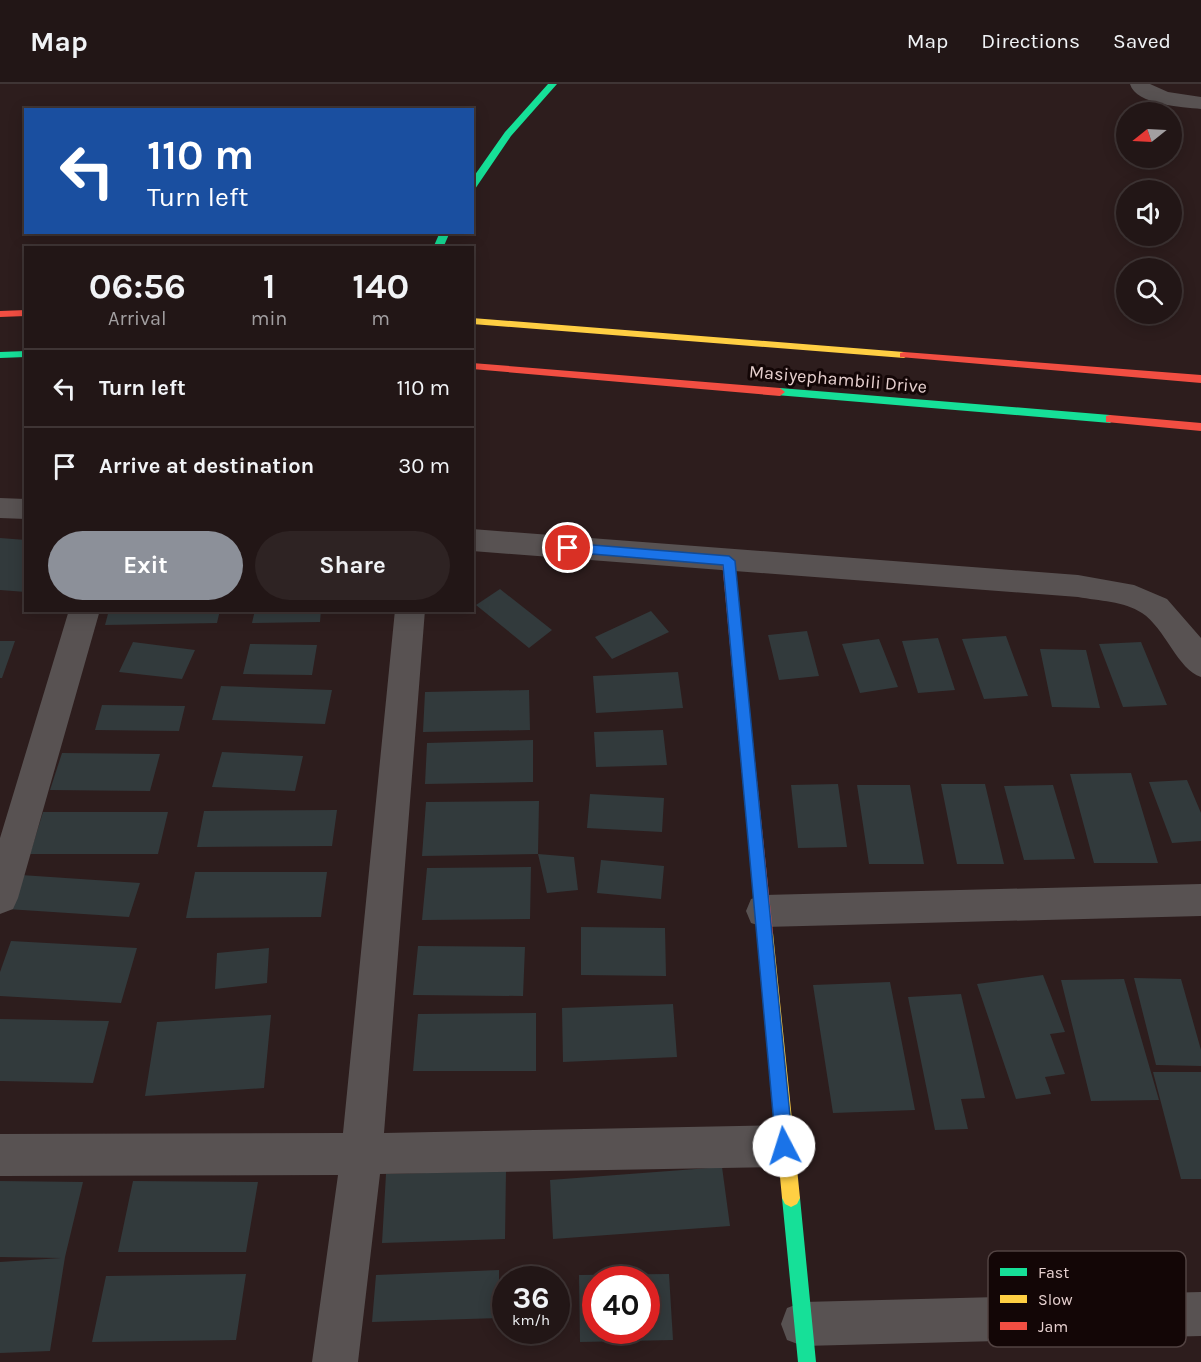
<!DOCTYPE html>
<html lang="en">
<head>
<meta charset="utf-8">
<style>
	:root { --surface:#221616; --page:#2e2323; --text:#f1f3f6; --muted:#a29fa1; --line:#3f3535; --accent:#8c9099 }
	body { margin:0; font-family:Karla,sans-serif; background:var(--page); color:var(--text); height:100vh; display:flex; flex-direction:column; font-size:22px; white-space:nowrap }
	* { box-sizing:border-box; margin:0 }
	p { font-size:20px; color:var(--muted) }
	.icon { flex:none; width:33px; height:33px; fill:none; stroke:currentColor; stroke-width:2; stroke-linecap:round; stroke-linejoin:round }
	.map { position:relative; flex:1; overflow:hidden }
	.details { position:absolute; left:24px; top:162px; width:450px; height:366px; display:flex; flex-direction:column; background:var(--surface); border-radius:0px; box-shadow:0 3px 15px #0003,0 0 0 2px var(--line) }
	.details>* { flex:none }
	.hud { position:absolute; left:24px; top:24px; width:450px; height:126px; border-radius:0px; box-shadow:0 3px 15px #0003,0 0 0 2px var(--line); background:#1a4fa0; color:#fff; overflow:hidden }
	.needle { width:39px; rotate:252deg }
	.buttons { position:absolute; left:1116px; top:18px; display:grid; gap:12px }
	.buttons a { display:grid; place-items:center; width:66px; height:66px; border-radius:50%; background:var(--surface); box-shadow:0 3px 15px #0003,0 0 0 2px var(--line); font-size:30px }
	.speed { position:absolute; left:492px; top:1182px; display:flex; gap:12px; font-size:30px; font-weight:700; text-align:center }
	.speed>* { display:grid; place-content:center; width:78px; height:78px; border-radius:50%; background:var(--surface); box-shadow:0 3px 15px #0003,0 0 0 2px var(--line); line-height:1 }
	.speed small { font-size:15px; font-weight:400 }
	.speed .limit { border:9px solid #d22; background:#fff; color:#111 }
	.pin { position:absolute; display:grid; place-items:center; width:51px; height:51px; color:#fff; margin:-26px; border:3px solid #fff; border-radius:50%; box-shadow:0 2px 6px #0007 }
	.me { position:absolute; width:66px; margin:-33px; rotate:355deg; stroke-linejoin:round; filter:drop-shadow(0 0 4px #0008) }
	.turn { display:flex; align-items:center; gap:21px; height:126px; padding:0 24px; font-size:27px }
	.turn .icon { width:78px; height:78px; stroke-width:2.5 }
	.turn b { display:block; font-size:42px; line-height:51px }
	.eta { display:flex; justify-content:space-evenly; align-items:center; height:102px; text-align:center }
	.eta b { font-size:36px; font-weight:700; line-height:42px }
	.action { display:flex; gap:12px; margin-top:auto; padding:12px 24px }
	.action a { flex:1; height:69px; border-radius:36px; background:var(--accent); color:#fff; font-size:24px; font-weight:700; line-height:69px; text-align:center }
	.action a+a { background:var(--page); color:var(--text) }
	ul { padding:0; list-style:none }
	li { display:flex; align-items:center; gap:18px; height:78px; padding:0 24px; border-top:2px solid var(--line) }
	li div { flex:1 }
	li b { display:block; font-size:22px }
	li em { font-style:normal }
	header { display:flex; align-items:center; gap:36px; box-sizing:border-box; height:84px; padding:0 30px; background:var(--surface); border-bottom:2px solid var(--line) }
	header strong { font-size:28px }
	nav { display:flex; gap:33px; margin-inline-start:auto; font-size:21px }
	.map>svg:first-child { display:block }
	.building { fill:#323a3c; fill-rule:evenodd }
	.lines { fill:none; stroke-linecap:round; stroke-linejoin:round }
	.street { fill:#585252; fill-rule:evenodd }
	.fast { fill:#16e098; fill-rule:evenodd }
	.slow { fill:#ffcf43; fill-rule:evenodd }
	.jam { fill:#f24e42; fill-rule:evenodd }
	.route { fill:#1a73e8; stroke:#114b97; stroke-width:1.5 }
	.labels { text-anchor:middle; stroke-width:6; stroke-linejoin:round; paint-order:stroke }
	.street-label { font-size:18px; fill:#e6d0cf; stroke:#130606 }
	.key { fill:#130606; stroke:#524342; stroke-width:1.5 }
	.key-label { font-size:16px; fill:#e6d0cf }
</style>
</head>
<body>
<header>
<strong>Map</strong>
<nav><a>Map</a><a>Directions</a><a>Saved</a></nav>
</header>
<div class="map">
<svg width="1201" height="1278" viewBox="0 0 1201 1278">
	<rect width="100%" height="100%" fill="#2d1d1d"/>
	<path class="building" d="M0,454l26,2v52l-26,-2z
		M500,505l52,41 -23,18 -53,-43z
		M109,526h111l-3,13 -112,2z
		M255,526h66l-1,12 -68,1z
		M651,527l18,21 -57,27 -17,-22z
		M807,547l12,45 -40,4 -11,-45z
		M1006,552l22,60 -44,3 -22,-60z
		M938,554l17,52 -37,3 -16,-52z
		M879,555l19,48 -38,6 -18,-49z
		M0,557h15l-13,37h-2z
		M133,558l62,8 -13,29 -63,-7z
		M1141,558l26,63 -44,2 -24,-63z
		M250,560l67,1 -5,30 -69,-1z
		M1040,565l46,1 14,58 -48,-1z
		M678,588l5,36 -87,5 -3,-37z
		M221,602l111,4 -7,34 -113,-4z
		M529,606l1,40 -107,2 2,-40z
		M102,621l83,1 -6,25 -84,-1z
		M663,646l4,35 -71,2 -2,-35z
		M533,656v42l-108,2 2,-41z
		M222,668l81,4 -8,35 -83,-4z
		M62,669l98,1 -10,37 -100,-1z
		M1131,689l27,90h-64l-24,-89z
		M1187,696l14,33v28l-29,2 -23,-61z
		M838,700l9,63 -49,1 -7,-63z
		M941,700h44l19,80h-47z
		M857,701h53l14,79h-55z
		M1053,701l22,74 -51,1 -20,-74z
		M590,710l74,4 -2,34 -75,-4z
		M539,717l-1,53 -116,2 4,-54z
		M337,726l-5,36 -135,1 7,-36z
		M43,728h125l-10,42h-128z
		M538,770l36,3 4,33 -31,3z
		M601,776l63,6 -3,33 -64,-6z
		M531,783l-1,52 -108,1 5,-52z
		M195,788h132l-6,45 -135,1z
		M21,791l119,8 -11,34 -122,-8z
		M581,843l84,1 1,48 -85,-1z
		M11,857l126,7 -16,55 -121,-7v-24z
		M418,862l107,1 -2,49 -110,-1z
		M269,864l-2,35 -52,6 2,-36z
		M1043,891l22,57 -15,2 15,40 -20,3 6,17 -35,5 -39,-115z
		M1134,894l47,1 20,71v16l-45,-1z
		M1124,895l35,121 -68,1 -30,-121z
		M890,898l25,128 -82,3 -20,-128z
		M961,910l24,104 -24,1 7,30 -33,1 -27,-133z
		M673,920l4,53 -114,5 -1,-54z
		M536,929v58h-123l5,-57z
		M271,931l-7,73 -119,8 12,-74z
		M0,935l109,2 -16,62 -93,-2z
		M1153,988h48v107h-20z
		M722,1083l8,59 -177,13 -3,-59z
		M506,1087l-1,68 -123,4 4,-69z
		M0,1097l83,1 -18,75 -15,94 -50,2v-91l61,-4 -61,-1z
		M133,1097l125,1 -12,70h-128z
		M499,1186v48l-127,4 4,-47z
		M246,1190l-10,66 -144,2 14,-66z
		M669,1190l4,66 -93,2 -1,-67zM596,1196h50v50h-50z"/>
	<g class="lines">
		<path class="street" d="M1130,0h20l18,8 33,5v12c-19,-2 -65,-4 -71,-25z
			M0,414l26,1v20l-26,-1z
			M472,445l606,46 56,10 33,14 34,39v39c-23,-7 -36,-49 -59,-64 -18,-12 -43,-12 -64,-16l-606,-46z
			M69,526h31l-82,288 -5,11 -13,5v-76z
			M395,526h30l-41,523 400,-8 15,6 6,15 -6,15 -15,6 -404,7 -22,188h-46l26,-187 -338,1v-42l343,-1z
			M1201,800v32l-437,11 -13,-4 -5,-12 5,-12 13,-4z
			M1201,1208v44l-398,10 -16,-6 -6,-16 6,-16 16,-6z"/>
		<path class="fast" d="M548,0h9l-46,52 -36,53 -3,1v-11l33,-47z
			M440,148h10l-7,16h-10z
			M26,267v6l-26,1v-6z
			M780,304l330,27 6,4 -6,4 -334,-28v-6z
			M791,1105l6,3 3,6 16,164h-18l-16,-164 3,-6z"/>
		<path class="slow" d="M472,234l432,34 5,3 -5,3 -432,-34z
			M765,842l5,2 3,5 27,265 -3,6 -6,3 -6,-3 -3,-6 -25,-265 3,-5z"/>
		<path class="jam" d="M26,226v6l-26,1v-6z
			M904,268l297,23v8l-301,-26v-4z
			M472,279l308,25 5,4 -5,4 -308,-27z
			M1110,331l91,8v8l-95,-9v-6z
			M728,473l6,4 39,372 -3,5 -5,2 -5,-2 -3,-5 -35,-372z"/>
	</g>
	<path class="route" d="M568,459l161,13 6,5 58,585 -3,6 -6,2 -6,-2 -2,-6 -53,-581 -155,-13 -6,-4z"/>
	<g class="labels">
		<g class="street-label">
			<text transform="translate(838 295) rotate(5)" y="6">Masiyephambili Drive</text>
		</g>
	</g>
	<rect x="988" y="1167" width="198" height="96" rx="9" class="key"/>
	<rect x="1000" y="1184" width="27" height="8" fill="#16e098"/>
	<rect x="1000" y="1211" width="27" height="8" fill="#ffcf43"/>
	<rect x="1000" y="1238" width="27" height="8" fill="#f24e42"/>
	<g class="key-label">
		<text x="1038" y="1194">Fast</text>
		<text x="1038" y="1221">Slow</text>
		<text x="1038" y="1248">Jam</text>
	</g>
</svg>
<div class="buttons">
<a><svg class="needle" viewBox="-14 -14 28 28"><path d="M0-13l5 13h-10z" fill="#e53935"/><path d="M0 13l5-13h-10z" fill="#a29fa1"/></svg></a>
<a><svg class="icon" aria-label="sound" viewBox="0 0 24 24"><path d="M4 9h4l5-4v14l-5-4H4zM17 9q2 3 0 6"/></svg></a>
<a><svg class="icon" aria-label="search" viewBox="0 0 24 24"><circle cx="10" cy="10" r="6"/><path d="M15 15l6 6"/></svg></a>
</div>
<div class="speed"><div>36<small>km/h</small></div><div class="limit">40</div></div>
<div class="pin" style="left:568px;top:464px;background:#d93025"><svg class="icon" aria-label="arrive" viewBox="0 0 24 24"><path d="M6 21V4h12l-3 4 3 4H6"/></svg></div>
<svg class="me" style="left:784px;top:1062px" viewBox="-20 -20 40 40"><circle r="19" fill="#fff"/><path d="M0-13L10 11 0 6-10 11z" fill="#1a73e8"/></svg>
<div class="hud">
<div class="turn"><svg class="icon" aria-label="left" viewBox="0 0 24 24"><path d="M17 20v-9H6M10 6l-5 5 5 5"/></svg><div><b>110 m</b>Turn left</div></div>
</div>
<section class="details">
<div class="eta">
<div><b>06:56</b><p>Arrival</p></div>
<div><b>1</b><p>min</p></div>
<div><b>140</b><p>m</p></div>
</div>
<ul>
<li><svg class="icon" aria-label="left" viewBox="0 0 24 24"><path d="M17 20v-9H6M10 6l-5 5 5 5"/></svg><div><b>Turn left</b></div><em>110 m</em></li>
<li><svg class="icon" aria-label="arrive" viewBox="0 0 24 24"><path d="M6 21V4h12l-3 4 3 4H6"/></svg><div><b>Arrive at destination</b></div><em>30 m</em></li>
</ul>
<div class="action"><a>Exit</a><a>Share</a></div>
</section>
</div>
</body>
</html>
